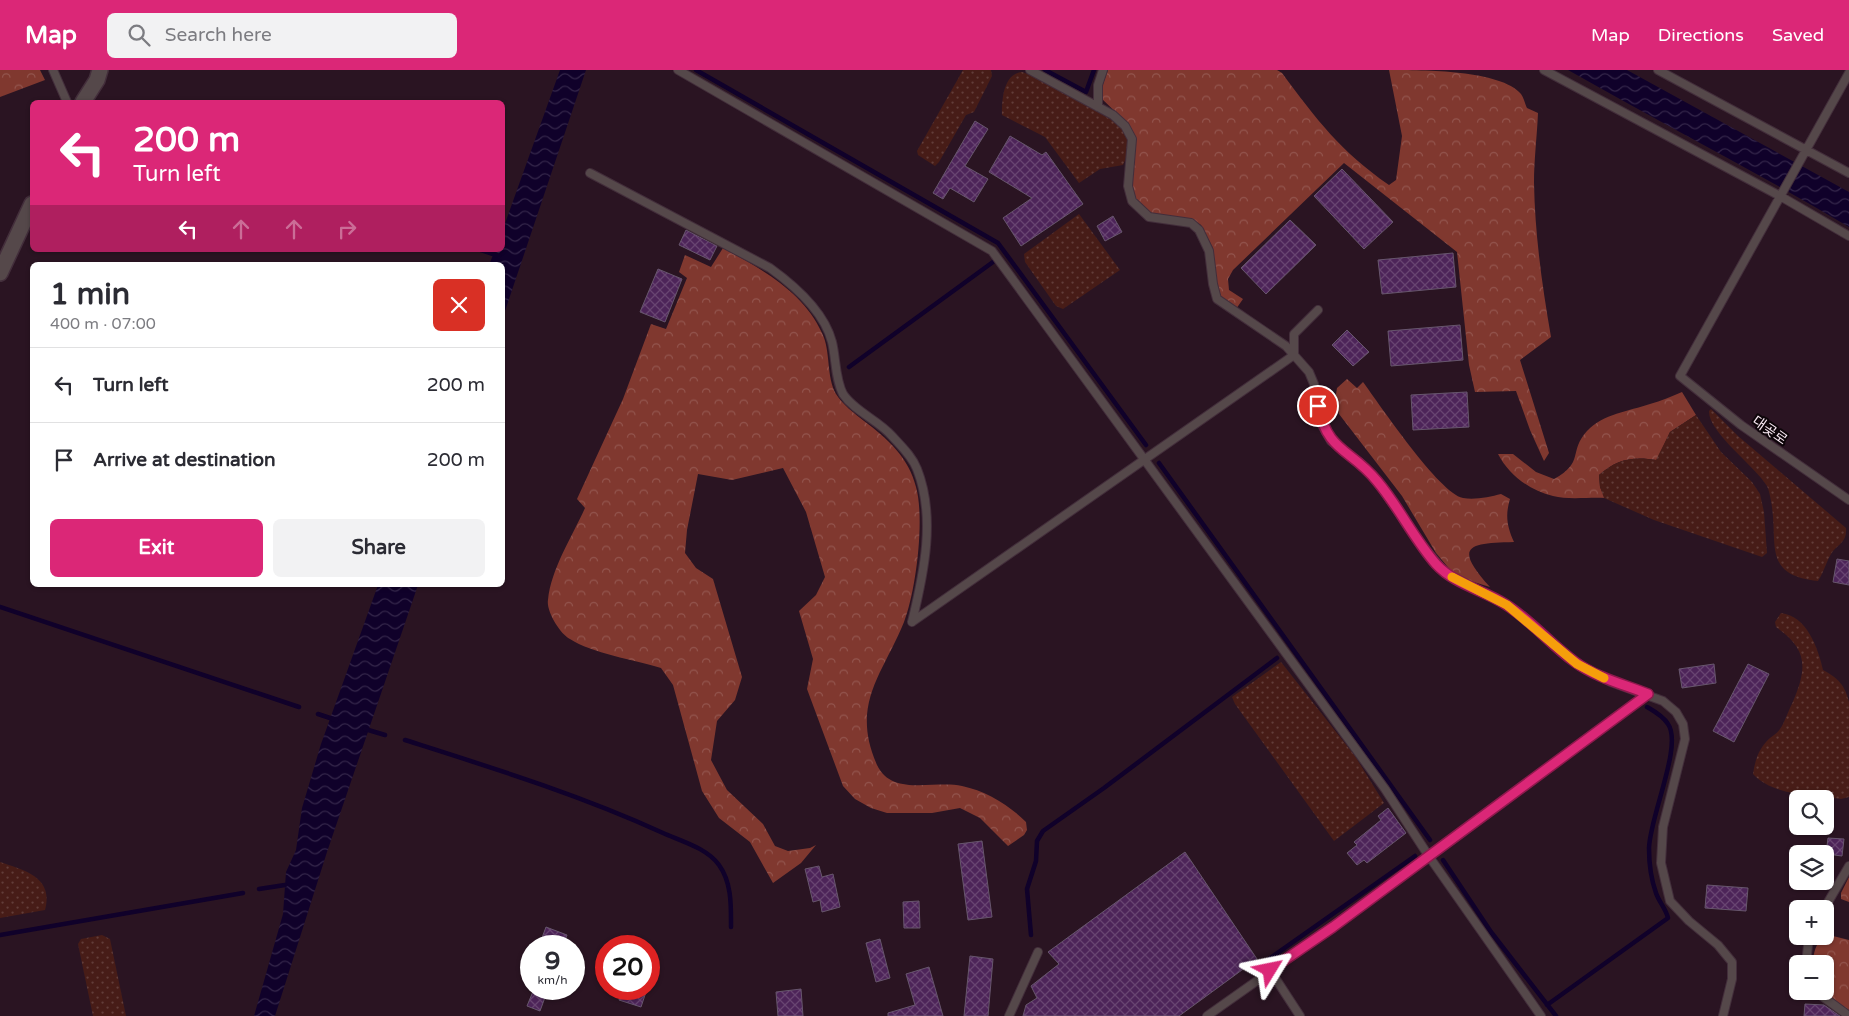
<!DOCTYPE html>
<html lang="en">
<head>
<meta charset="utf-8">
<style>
	:root { --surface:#fff; --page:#f2f2f3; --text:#2b2b33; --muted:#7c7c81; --line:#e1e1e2; --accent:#db2777 }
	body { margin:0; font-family:"Varela Round","Noto Sans KR",sans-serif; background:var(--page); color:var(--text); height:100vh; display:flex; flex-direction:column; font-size:19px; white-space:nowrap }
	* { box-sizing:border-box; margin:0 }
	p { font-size:16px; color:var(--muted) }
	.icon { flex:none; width:28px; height:28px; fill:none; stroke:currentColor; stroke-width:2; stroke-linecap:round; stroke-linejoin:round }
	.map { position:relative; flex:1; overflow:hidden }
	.drawer { position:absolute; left:30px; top:192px; width:475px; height:325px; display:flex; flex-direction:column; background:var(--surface); border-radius:8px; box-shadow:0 1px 4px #0004 }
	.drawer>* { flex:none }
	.top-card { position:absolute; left:30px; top:30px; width:475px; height:152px; border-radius:8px; box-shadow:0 1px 4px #0004; background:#db2777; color:#fff; overflow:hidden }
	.controls { position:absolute; left:1789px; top:720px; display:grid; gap:10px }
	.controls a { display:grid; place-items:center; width:45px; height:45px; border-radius:8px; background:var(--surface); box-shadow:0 1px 4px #0004; font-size:25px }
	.speed { position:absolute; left:520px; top:865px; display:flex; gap:10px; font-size:25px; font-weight:700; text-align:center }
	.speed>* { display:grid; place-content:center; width:65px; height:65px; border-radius:50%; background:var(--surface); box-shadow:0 1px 4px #0004; line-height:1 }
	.speed small { font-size:12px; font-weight:400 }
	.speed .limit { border:8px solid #d22; background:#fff; color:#111 }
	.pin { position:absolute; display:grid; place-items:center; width:42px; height:42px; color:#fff; margin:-21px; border:2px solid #fff; border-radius:50%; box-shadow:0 1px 5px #0007 }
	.me { position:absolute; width:55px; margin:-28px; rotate:55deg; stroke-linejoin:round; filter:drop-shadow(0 0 4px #0008) }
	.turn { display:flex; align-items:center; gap:18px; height:105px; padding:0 20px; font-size:22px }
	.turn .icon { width:65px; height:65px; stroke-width:2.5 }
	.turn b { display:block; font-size:35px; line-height:42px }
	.lanes { display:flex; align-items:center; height:48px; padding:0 20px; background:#0003; justify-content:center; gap:25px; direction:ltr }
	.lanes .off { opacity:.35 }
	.round { display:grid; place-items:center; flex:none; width:52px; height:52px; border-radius:8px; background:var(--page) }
	.head { display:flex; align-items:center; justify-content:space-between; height:85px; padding:0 20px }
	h1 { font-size:30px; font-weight:700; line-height:38px }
	.primary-button { display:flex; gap:10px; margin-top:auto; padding:10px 20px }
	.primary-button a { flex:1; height:58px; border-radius:8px; background:var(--accent); color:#fff; font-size:20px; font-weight:700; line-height:58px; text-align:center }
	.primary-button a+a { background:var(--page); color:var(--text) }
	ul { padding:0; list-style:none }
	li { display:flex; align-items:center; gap:15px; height:75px; padding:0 20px; border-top:1px solid var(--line) }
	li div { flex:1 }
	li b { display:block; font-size:19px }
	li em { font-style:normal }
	header { display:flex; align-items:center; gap:30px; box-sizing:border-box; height:70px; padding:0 25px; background:var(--accent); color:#fff }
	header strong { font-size:24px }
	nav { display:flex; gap:28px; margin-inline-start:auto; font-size:18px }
	.search { width:350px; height:45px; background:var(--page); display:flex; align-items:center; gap:12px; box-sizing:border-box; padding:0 18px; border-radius:8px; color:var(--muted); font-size:19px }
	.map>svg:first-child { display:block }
	.forest { fill:url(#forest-crowns) }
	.garden { fill:url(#garden-dots) }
	.water { fill:url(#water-waves) }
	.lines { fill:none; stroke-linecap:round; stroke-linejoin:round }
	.stream { stroke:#10012a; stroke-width:4.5 }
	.building { fill:url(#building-cross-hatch); stroke:#67566d }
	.service-casing { stroke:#432e3b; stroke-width:10 }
	.minor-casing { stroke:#432e3b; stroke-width:18 }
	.service { stroke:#55484a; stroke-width:8 }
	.minor { stroke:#55484a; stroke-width:15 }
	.route-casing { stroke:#8e194d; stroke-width:12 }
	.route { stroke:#db2777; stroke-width:9 }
	.slow { stroke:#f59e0b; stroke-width:9 }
	.labels { text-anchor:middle; stroke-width:4; stroke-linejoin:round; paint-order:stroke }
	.street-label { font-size:14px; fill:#fcecf6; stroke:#0d0509 }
</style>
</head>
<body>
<header>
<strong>Map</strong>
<div class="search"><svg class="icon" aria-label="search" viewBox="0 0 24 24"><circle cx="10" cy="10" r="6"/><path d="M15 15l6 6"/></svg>Search here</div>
<nav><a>Map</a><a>Directions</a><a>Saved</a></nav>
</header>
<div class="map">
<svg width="1849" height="946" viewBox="0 0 1849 946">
	<defs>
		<pattern id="forest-crowns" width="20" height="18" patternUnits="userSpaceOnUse" patternTransform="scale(1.25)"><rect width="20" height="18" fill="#80382f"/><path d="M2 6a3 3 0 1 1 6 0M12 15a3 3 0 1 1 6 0" fill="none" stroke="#93554e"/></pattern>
		<pattern id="garden-dots" width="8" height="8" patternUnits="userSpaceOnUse" patternTransform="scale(1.25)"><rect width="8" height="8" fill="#471c17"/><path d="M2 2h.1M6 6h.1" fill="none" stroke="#623d39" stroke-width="1.8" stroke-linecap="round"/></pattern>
		<pattern id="water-waves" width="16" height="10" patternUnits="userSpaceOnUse" patternTransform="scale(1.25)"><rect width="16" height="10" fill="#10012a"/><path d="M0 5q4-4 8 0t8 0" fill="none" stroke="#34264a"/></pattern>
		<pattern id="building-cross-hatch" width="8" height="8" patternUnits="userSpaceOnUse" patternTransform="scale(1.25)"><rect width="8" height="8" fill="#4d2459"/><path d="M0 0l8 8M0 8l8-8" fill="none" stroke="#684471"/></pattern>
	</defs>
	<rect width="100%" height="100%" fill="#2a1422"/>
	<path class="forest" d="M0,0h40l5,10 -45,17z
		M1108,0h169l5,3c35,47 58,78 107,112l7,-5 6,-44 -13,-66c34,0 112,0 132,24 3,4 4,10 6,14l11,5c-1,23 -4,47 -4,70 1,52 8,102 17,154l-31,23 29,93 -5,8 -14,-31 -14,-39 -41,1 -6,-27 -12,-113 -113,-89 -111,107 -5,9 1,11 14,9 -7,10 -16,-12 -4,-13 -3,-36 -12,-23 -9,-6 -43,-5 -17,-17 -6,-75 -25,-24 1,-11z
		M723,178c38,21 80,43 99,85 9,18 4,44 14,61 7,11 18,19 28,27 23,17 45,37 52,66 9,32 0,104 -12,135 -21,52 -54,82 -27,143 15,32 57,15 85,21 24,5 47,19 64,36l1,8 -3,5 -16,11 -28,-28 -20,-10 -28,5h-45l-16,-5 -16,-9 -12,-13 -36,-97 6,-30 -14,-48 17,-16 9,-18 -19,-65 -23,-44 -51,12 -34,-6 -11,56 -2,23 11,15 17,11 29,98 -7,23 -18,21 -6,39 16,30 36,34 12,22 13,5 22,-3 6,-3 -15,18 -28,20 -23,-41 -31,-24 -17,-27 -29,-106 -12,-17c-26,-8 -70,-15 -91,-29 -10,-5 -24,-28 -22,-39 3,-31 24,-63 37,-92l-8,-9 46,-100 28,-75 15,5 21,-51 -8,-6 6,-17 26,12z
		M1347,309l10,9 6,-6c17,23 76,111 100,116 12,2 27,-1 38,-4l9,5c-5,16 -3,28 4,43 -46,1 -61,4 -24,45l-23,-7 -15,-8 -16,-19 -34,-57 -63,-82 -4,-14 2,-12z
		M1682,322l14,23 -26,17 -13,28c-24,-4 -40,-1 -58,15l1,12 5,11c-16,-1 -37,2 -52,-2 -24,-6 -44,-21 -55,-42h15l23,18 18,7c31,-17 14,-27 33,-48 16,-17 42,-20 63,-27 11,-3 22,-8 32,-12z
		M1849,807v25l-8,-3v-6z
		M1829,865l20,5v71l-27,-20h3v-27h-13c3,-14 3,-23 17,-29z"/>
	<path class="garden" d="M963,0h28l1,6 -18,36 -8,3 -27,47 -4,4 -17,-11 -1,-4z
		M1022,2l17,6 78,45c15,14 14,24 6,42l-23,4 -21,14 -34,-46 -43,-22c0,-15 1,-41 20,-43z
		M1079,144l41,56 -57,39 -7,-3 -31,-44 -1,-8z
		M1711,339l27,27 108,92c1,13 -6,15 -13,23 -6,8 -9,21 -15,30 -57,-6 -39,-38 -47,-80 -1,-5 -2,-11 -4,-15 -11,-19 -59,-54 -58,-75z
		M1696,345l25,37 31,30 8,12 4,18 3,41 -5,4 -108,-37 -50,-22 -4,-11 -1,-12c18,-16 34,-19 57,-15l14,-28z
		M1781,543c26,3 37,35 42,57 15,8 22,15 26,32v95l-8,2c-28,-4 -68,-3 -88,-25 2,-13 5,-23 13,-32 4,-5 11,-8 14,-13 5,-7 8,-18 12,-25 15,-35 17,-54 -16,-77l-1,-5z
		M1281,592l74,94 29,47 -50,38 -99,-137 -3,-7z
		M0,792c24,8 54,15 45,48l-45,8z
		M102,865l8,4 16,77h-33l-15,-72 3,-5z"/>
	<path class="water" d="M560,0h26l-83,247 -1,-52h-13l6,-15h7l1,-21z
		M1568,0h59l222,122v35c-92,-55 -188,-104 -281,-157z
		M378,515h40l-91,267 -52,164h-21l29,-102 3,-42 10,-22 6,-42 19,-64z"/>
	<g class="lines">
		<path class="stream" d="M696,0l302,173 148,202
			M1045,0l41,22 8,-22
			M481,180l18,6
			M849,297l144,-105
			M1159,393l271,377
			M0,537l299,100
			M318,644l18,6
			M365,659l20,6
			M405,670c88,28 175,55 258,93 18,8 44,15 56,32 13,18 12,41 12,62
			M1443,790l48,72 65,84
			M259,819l26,-4
			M0,865l243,-42
			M1031,865l-4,-46 9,-28 1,-20 6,-10 61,-43 173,-130
			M1266,891l149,-105
			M1547,935l121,-87c-2,-9 -9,-16 -12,-25 -5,-14 -7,-31 -7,-45 1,-32 34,-103 19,-124 -5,-8 -14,-13 -21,-17"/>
	</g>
	<path class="building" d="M975,51l13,8 -23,37 23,13 -14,23 -24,-14 -7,11 -10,-6z
		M1010,66l32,19 4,-3 37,52 -62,42 -18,-28 29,-20 -43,-26z
		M1342,99l51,53 -29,27 -50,-53z
		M1113,146l9,16 -17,9 -8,-15z
		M1290,150l26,25 -50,49 -25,-26z
		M686,160l31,16 -7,14 -31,-15z
		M1453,183l3,34 -74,7 -4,-34z
		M658,199l24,10 -17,43 -25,-10z
		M1460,255l3,35 -72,6 -3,-35z
		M1347,260l22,22 -16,14 -21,-21z
		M1467,322l2,35 -56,3 -2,-35z
		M1837,489l12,2v24l-16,-3z
		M1714,594l2,19 -34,5 -3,-19z
		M1748,594l21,10 -35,68 -21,-11z
		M1388,738l18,25 -39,30 -3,-3 -7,5 -10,-12 10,-8 -3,-3 27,-22 -3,-4z
		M1828,768l16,1 -2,17 -16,-2z
		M982,771l10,76 -24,3 -10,-76z
		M1185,782l72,107 -78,57h-156l3,-11 11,-7 -6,-12 28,-22 -11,-12z
		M819,796l3,11 11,-3 7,33 -18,5 -2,-12 -7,2 -8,-33z
		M1707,815l41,3 -2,23 -41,-3z
		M919,831l1,27h-16l-1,-26z
		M546,857l21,8 -4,11h-24z
		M880,869l10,39 -14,4 -10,-39z
		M970,886l23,3 -5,57h-24z
		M929,897l14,49h-55v-3l27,-8 -9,-31z
		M534,919h14l-8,22 -13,-5z
		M622,919h25l-6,18 -22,-7z
		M801,919l2,27h-25l-2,-24z
		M1805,934l19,1 16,11h-36z"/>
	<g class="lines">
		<defs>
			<path id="service" d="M53,0l14,32
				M678,0l314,181 393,538 43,66 113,161
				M1030,0l83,45 12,11 7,13 -4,47 4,15 17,16 42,6 8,7 10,21 4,33 4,15 69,47 23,26 5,12 8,41 9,16 29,22 17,18 37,54 31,38 62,32 70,59 34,18 52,19 13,11 7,12 2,15 -22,88 -2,36 9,38 19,20 29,24 14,17v17l-9,37
				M1544,0l236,126 69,40
				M1658,0l191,103
				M1849,3l-169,303 61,49 108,75
				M1098,37v-22l5,-15
				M590,103l180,95c25,18 54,43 62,74 4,16 3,37 11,52 11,17 35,26 49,42 9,10 20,20 25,33 19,48 7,104 -5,153
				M912,552l382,-267v-21l24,-24
				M1824,839l25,-43
				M1806,894l3,-28
				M1270,900l30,46
				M1815,921l34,25
				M1009,946l29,-64
				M1207,946l126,-89 315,-233"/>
			<path id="minor" d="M83,32l14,-22 3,-10
				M0,203l32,-69"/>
		</defs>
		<use href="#service" class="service-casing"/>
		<use href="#minor" class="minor-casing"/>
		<use href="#service" class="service"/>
		<use href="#minor" class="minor"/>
	</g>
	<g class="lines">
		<defs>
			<path id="route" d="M1270,900l63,-43 315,-233c-25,-10 -51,-16 -73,-32 -24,-17 -44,-42 -70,-58 -22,-14 -51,-20 -69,-40 -22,-25 -37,-57 -59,-83 -27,-33 -49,-28 -59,-75"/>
		</defs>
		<use href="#route" class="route-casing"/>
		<use href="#route" class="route"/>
		<path class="slow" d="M1452,507l55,28 70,59 27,14"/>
	</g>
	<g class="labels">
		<g class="street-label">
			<text transform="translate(1770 360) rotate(35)" y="5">대곶로</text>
		</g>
	</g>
</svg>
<div class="controls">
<a><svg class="icon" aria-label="search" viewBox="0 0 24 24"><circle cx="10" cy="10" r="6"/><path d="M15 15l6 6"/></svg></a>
<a><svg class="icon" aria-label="layers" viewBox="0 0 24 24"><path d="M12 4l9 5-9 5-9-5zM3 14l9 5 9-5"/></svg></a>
<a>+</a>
<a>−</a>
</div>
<div class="speed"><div>9<small>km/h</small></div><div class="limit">20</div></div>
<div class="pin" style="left:1318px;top:336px;background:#d93025"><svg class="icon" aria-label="arrive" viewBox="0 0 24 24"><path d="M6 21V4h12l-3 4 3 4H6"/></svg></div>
<svg class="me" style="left:1270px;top:900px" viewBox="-20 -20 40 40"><path d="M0-17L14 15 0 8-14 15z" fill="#db2777" stroke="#fff" stroke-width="4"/></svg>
<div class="top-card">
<div class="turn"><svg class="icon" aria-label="left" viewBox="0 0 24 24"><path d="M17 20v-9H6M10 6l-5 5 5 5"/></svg><div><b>200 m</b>Turn left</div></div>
<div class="lanes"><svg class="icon" aria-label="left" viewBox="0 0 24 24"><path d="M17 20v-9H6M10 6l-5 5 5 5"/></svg><svg class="icon off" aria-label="ahead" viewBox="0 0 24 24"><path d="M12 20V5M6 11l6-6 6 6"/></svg><svg class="icon off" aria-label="ahead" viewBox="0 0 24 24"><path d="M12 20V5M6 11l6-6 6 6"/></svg><svg class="icon off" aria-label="right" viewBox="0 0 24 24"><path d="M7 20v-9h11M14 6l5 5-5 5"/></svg></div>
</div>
<section class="drawer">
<div class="head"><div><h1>1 min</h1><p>400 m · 07:00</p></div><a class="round" style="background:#d93025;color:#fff"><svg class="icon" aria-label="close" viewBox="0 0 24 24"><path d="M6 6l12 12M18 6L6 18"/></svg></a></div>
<ul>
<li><svg class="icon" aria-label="left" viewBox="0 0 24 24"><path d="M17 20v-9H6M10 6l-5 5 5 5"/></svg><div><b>Turn left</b></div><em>200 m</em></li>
<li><svg class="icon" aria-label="arrive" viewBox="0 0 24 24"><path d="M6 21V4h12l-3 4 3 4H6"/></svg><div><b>Arrive at destination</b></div><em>200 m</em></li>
</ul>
<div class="primary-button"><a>Exit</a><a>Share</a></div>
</section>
</div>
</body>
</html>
